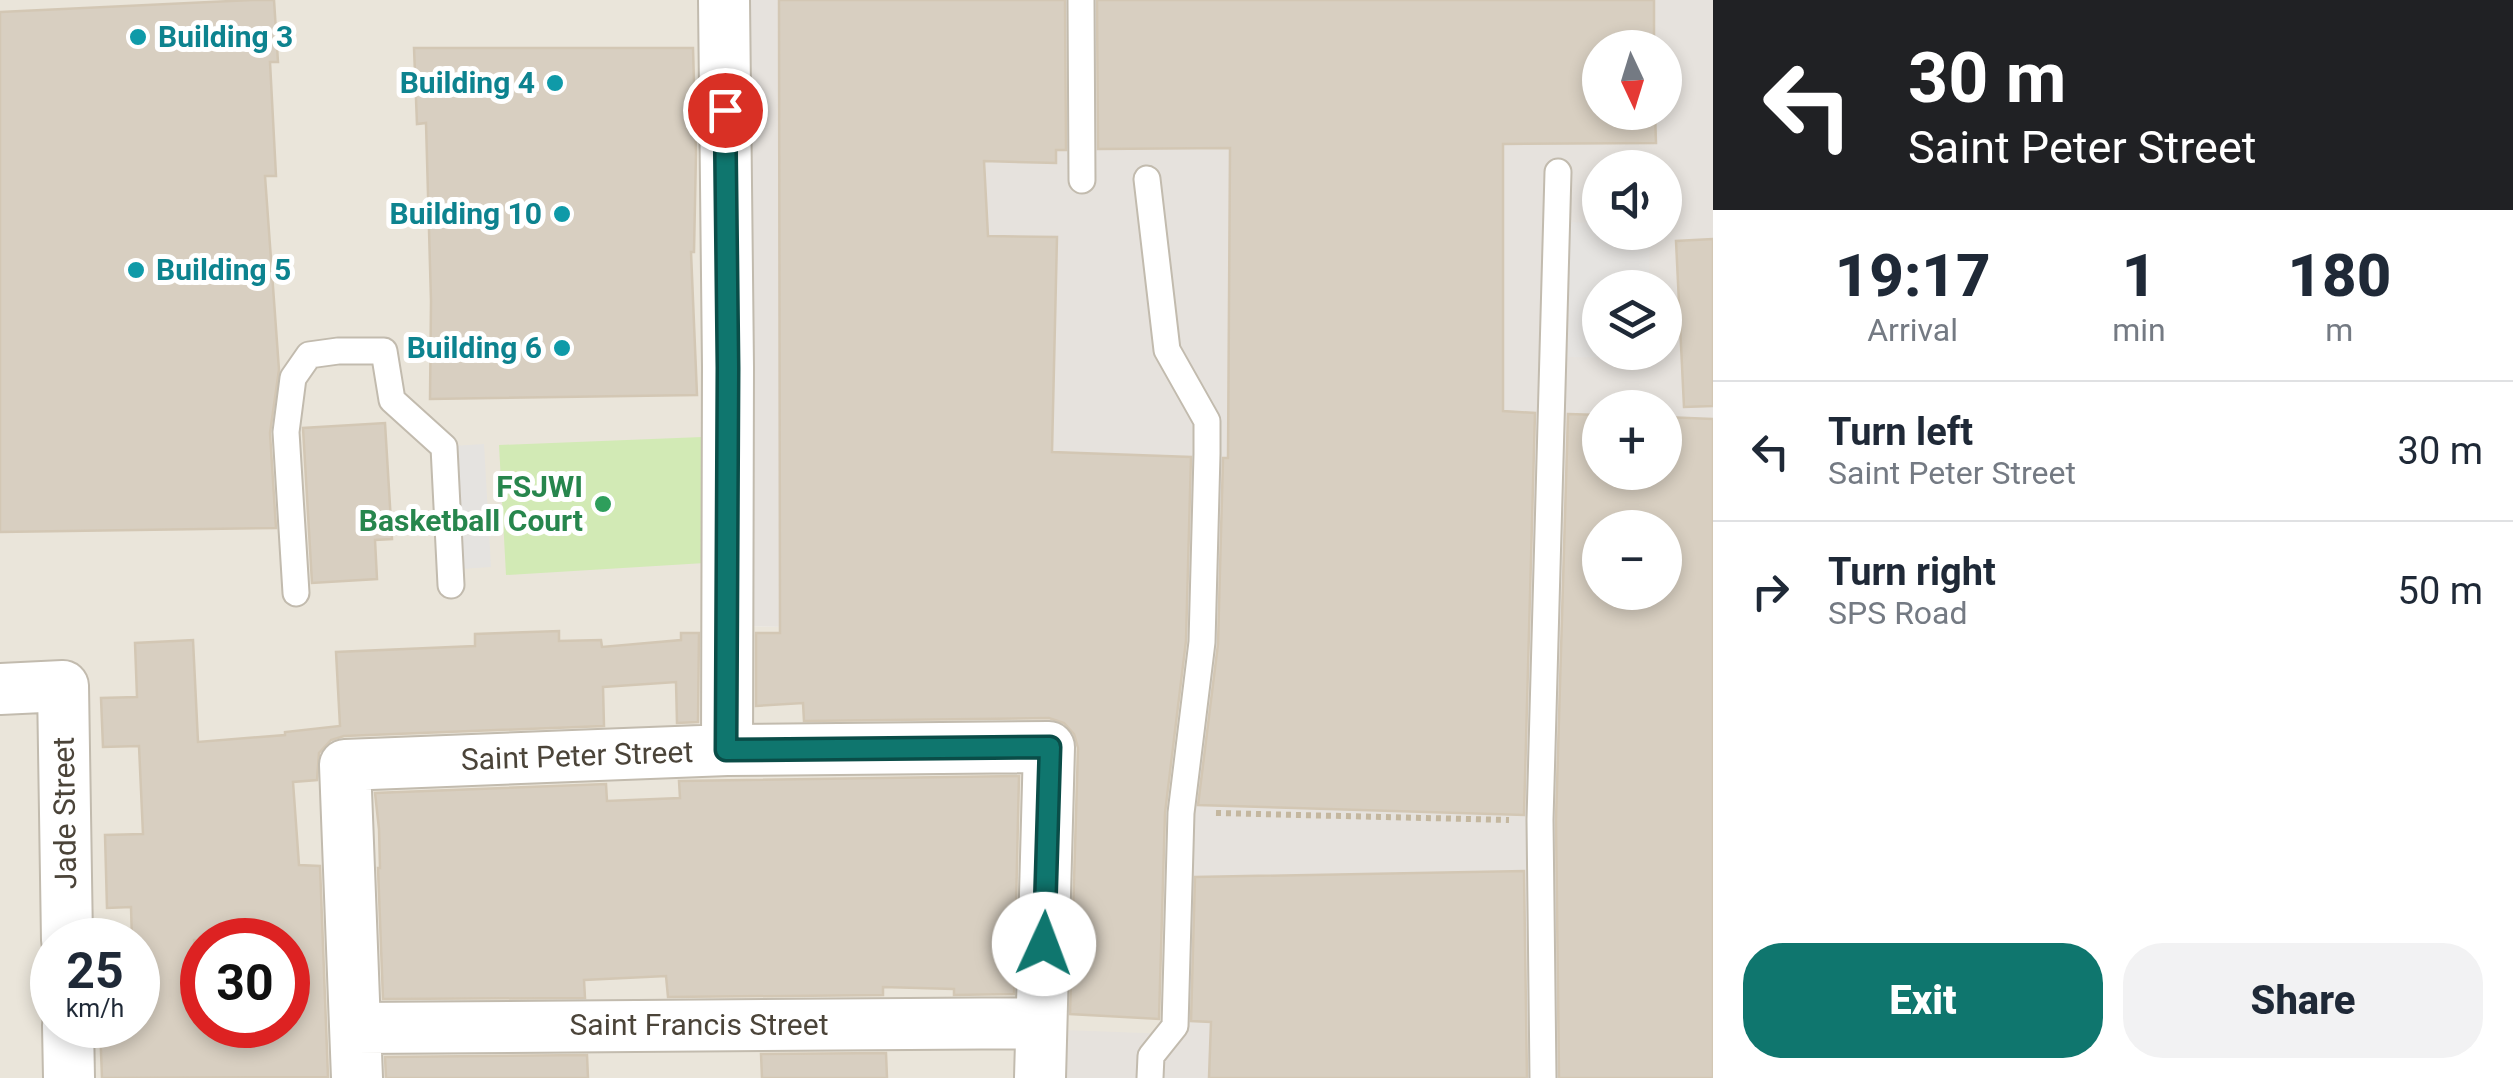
<!DOCTYPE html>
<html lang="en">
<head>
<meta charset="utf-8">
<style>
	:root { --surface:#fff; --page:#f2f2f3; --text:#1f2937; --muted:#747a83; --line:#e0e1e3; --accent:#0f766e }
	body { margin:0; font-family:Roboto,sans-serif; background:var(--page); color:var(--text); height:100vh; display:flex; flex-direction:column; font-size:38px; white-space:nowrap }
	* { box-sizing:border-box; margin:0 }
	p { font-size:32px; color:var(--muted) }
	.icon { flex:none; width:55px; height:55px; fill:none; stroke:currentColor; stroke-width:2; stroke-linecap:round; stroke-linejoin:round }
	.map { position:relative; flex:1; overflow:hidden }
	.side { display:flex; flex-direction:column; background:var(--surface); width:800px }
	.side>* { flex:none }
	.guide { background:#202124; color:#fff; overflow:hidden }
	.needle { width:65px; rotate:176deg }
	.buttons { position:absolute; left:1582px; top:30px; display:grid; gap:20px }
	.buttons a { display:grid; place-items:center; width:100px; height:100px; border-radius:50%; background:var(--surface); box-shadow:0 5px 15px #0003; font-size:50px }
	.speed { position:absolute; left:30px; top:918px; display:flex; gap:20px; font-size:50px; font-weight:700; text-align:center }
	.speed>* { display:grid; place-content:center; width:130px; height:130px; border-radius:50%; background:var(--surface); box-shadow:0 5px 15px #0003; line-height:1 }
	.speed small { font-size:25px; font-weight:400 }
	.speed .limit { border:15px solid #d22; background:#fff; color:#111 }
	.pin { position:absolute; display:grid; place-items:center; width:85px; height:85px; color:#fff; margin:-42px; border:5px solid #fff; border-radius:50%; box-shadow:0 2px 10px #0007 }
	.me { position:absolute; width:110px; margin:-55px; rotate:2deg; stroke-linejoin:round; filter:drop-shadow(0 0 8px #0008) }
	.turn { display:flex; align-items:center; gap:35px; height:210px; padding:0 30px; font-size:45px }
	.turn .icon { width:130px; height:130px; stroke-width:2.5 }
	.turn b { display:block; font-size:70px; line-height:85px }
	.eta { display:flex; justify-content:space-evenly; align-items:center; height:170px; text-align:center }
	.eta b { font-size:60px; font-weight:800; line-height:70px }
	.cta { display:flex; gap:20px; margin-top:auto; padding:20px 30px }
	.cta a { flex:1; height:115px; border-radius:40px; background:var(--accent); color:#fff; font-size:40px; font-weight:800; line-height:115px; text-align:center }
	.cta a+a { background:var(--page); color:var(--text) }
	ul { padding:0; list-style:none }
	li { display:flex; align-items:center; gap:30px; height:140px; padding:0 30px; border-top:2px solid var(--line) }
	li div { flex:1 }
	li b { display:block; font-size:38px }
	li em { font-style:normal }
	main { display:flex; flex:1; min-height:0 }
	.map>svg:first-child { display:block }
	.residential { fill:#eae5da; fill-rule:evenodd }
	.industrial { fill:#e6e2dd; fill-rule:evenodd }
	.green { fill:#d2eab5 }
	.parking { fill:#e5e3e0 }
	.building { fill:#d8cfc1; stroke:#d3c7b4; stroke-width:2.5; fill-rule:evenodd }
	.lines { fill:none; stroke-linecap:round; stroke-linejoin:round }
	.service-casing { stroke:#c2bbae; stroke-width:29 }
	.minor-casing { stroke:#c2bbae; stroke-width:54 }
	.path { stroke:#c4b79f; stroke-width:6; stroke-dasharray:5 5; stroke-linecap:butt }
	.service { stroke:#fff; stroke-width:25 }
	.minor { stroke:#fff; stroke-width:50 }
	.route-casing { stroke:#0a4d48; stroke-width:25 }
	.route { stroke:#0f766e; stroke-width:18 }
	.culture-dot { fill:#0f9aa8; stroke:#fff; stroke-width:4 }
	.leisure-dot { fill:#2e9e5b; stroke:#fff; stroke-width:4 }
	.labels { text-anchor:middle; stroke-width:10; stroke-linejoin:round; paint-order:stroke }
	.culture-label { font-size:30px; font-weight:bold; fill:#0d838f; stroke:#fff; text-anchor:end }
	.leisure-label { font-size:30px; font-weight:bold; fill:#27864d; stroke:#fff; text-anchor:end }
	.street-label { font-size:30px; fill:#4b4439; stroke:#fff }
</style>
</head>
<body>
<main>
<div class="map">
<svg width="1713" height="1078" viewBox="0 0 1713 1078">
	<rect width="100%" height="100%" fill="#f6f3ec"/>
	<path class="residential" d="M0,0h703l-2,620 38,6 450,10 -18,398 -110,44h-1061zM52,940h86v85h-86zM202,940h86v85h-86z"/>
	<path class="industrial" d="M738,0h975v1078h-652l1,-48 109,4 18,-398 -450,-10zM1600,48h65v64h-65zM1600,168h65v64h-65zM1600,288h65v64h-65zM1600,408h65v64h-65zM1600,528h65v64h-65z"/>
	<path class="green" d="M702,437l3,126 -199,12 -7,-130z"/>
	<path class="parking" d="M1569,222l31,1v9l50,1 -1,54 -49,1v64l48,1v5l-81,-1z
		M484,444l7,123 -31,2 -7,-123z"/>
	<path class="building" d="M252,0h22l4,62h-8l6,114h-11l14,194 -9,63 6,95 -276,4v-520z
		M779,0h286l1,150h-10v13l-72,-2 4,75 69,1 -5,215 139,5 -5,184 -21,172 -6,206 -89,-5 8,-266 -4,-14 -10,-11 -15,-5 -245,3 -1,-18 -47,3v-73h24z
		M1097,0h557v48h-54v64h55l1,31 -153,1v267l32,2 -11,402 -326,-10 20,-161 5,-186h5l2,-310 -132,1z
		M414,48h279l3,105 -2,99h-3l6,143 -267,4 1,-98 -5,-178 -9,1z
		M1713,239v167l-29,1 -8,-166z
		M1568,414l32,1v57h65v-55l48,2v659h-154l-3,-258zM1600,528h65v64h-65z
		M385,423l7,116 -17,1 2,39 -65,4 -9,-155z
		M559,631v10l42,-1 1,7 79,-7v-7h18l-1,89 -21,1 -1,-41 -73,5 1,39 -260,10 -13,4 -12,13 -2,27 -24,2 6,83 21,1 8,211 -226,1 -2,-53h38v-85h-6l-1,-33 -24,1 -2,-73 38,-1 -4,-88 -36,1 -2,-49 36,-1 -2,-54 58,-3 5,102 87,-7v-3l55,-6 -4,-74 139,-6v-12zM194,940h94v85h-86v-15h-7z
		M1019,776l-5,218 -60,1v-6l-71,-2v8l-215,2 -2,-21 -82,4 1,18 -202,1 -5,-131h2l-1,-39 -4,-36 231,-9 1,17 73,-3 -1,-17z
		M1524,871l3,207h-318l2,-56 -20,-1 4,-144z
		M886,1053l1,25h-125l-1,-24z
		M587,1055l1,23h-202l-1,-21z"/>
	<g class="lines">
		<defs>
			<path id="service" d="M1081,0l1,180
				M1147,179l20,171 40,71v33l-5,188 -21,171 -6,213 -24,30 -1,22
				M296,593l-10,-161 7,-54 16,-23 29,-4h46l8,49 52,47 7,138
				M1543,1078l-3,-258 18,-648"/>
			<path id="minor" d="M724,0l4,367 -1,383
				M0,689l63,-3 4,254
				M68,1025l1,53
				M356,1028l685,-5
				M357,1078l-12,-313 382,-15 322,-3 -9,331"/>
		</defs>
		<use href="#service" class="service-casing"/>
		<use href="#minor" class="minor-casing"/>
		<path class="path" d="M1216,813l293,7"/>
		<use href="#service" class="service"/>
		<use href="#minor" class="minor"/>
	</g>
	<g class="lines">
		<defs>
			<path id="route" d="M725,110l3,258 -2,382 324,-3 -6,197"/>
		</defs>
		<use href="#route" class="route-casing"/>
		<use href="#route" class="route"/>
	</g>
	<g class="culture-dot">
		<circle cx="138" cy="37" r="10"/>
		<circle cx="555" cy="83" r="10"/>
		<circle cx="562" cy="214" r="10"/>
		<circle cx="136" cy="270" r="10"/>
		<circle cx="562" cy="348" r="10"/>
	</g>
	<circle class="leisure-dot" cx="603" cy="504" r="10"/>
	<g class="labels">
		<g class="culture-label">
			<text x="158" y="47" text-anchor="start">Building 3</text>
			<text x="535" y="93">Building 4</text>
			<text x="542" y="224">Building 10</text>
			<text x="156" y="280" text-anchor="start">Building 5</text>
			<text x="542" y="358">Building 6</text>
		</g>
		<g class="leisure-label">
			<text x="583" y="497">FSJWI<tspan x="583" dy="34">Basketball Court</tspan></text>
		</g>
		<g class="street-label">
			<text transform="translate(577 756) rotate(-2)" y="10">Saint Peter Street</text>
			<text transform="translate(65 813) rotate(-91)" y="10">Jade Street</text>
			<text x="699" y="1035">Saint Francis Street</text>
		</g>
	</g>
</svg>
<div class="buttons">
<a><svg class="needle" viewBox="-14 -14 28 28"><path d="M0-13l5 13h-10z" fill="#e53935"/><path d="M0 13l5-13h-10z" fill="#747a83"/></svg></a>
<a><svg class="icon" aria-label="sound" viewBox="0 0 24 24"><path d="M4 9h4l5-4v14l-5-4H4zM17 9q2 3 0 6"/></svg></a>
<a><svg class="icon" aria-label="layers" viewBox="0 0 24 24"><path d="M12 4l9 5-9 5-9-5zM3 14l9 5 9-5"/></svg></a>
<a>+</a>
<a>−</a>
</div>
<div class="speed"><div>25<small>km/h</small></div><div class="limit">30</div></div>
<div class="pin" style="left:725px;top:110px;background:#d93025"><svg class="icon" aria-label="arrive" viewBox="0 0 24 24"><path d="M6 21V4h12l-3 4 3 4H6"/></svg></div>
<svg class="me" style="left:1044px;top:944px" viewBox="-20 -20 40 40"><circle r="19" fill="#fff"/><path d="M0-13L10 11 0 6-10 11z" fill="#0f766e"/></svg>
</div>
<section class="side">
<div class="guide">
<div class="turn"><svg class="icon" aria-label="left" viewBox="0 0 24 24"><path d="M17 20v-9H6M10 6l-5 5 5 5"/></svg><div><b>30 m</b>Saint Peter Street</div></div>
</div>
<div class="eta">
<div><b>19:17</b><p>Arrival</p></div>
<div><b>1</b><p>min</p></div>
<div><b>180</b><p>m</p></div>
</div>
<ul>
<li><svg class="icon" aria-label="left" viewBox="0 0 24 24"><path d="M17 20v-9H6M10 6l-5 5 5 5"/></svg><div><b>Turn left</b><p>Saint Peter Street</p></div><em>30 m</em></li>
<li><svg class="icon" aria-label="right" viewBox="0 0 24 24"><path d="M7 20v-9h11M14 6l5 5-5 5"/></svg><div><b>Turn right</b><p>SPS Road</p></div><em>50 m</em></li>
</ul>
<div class="cta"><a>Exit</a><a>Share</a></div>
</section>
</main>
</body>
</html>
